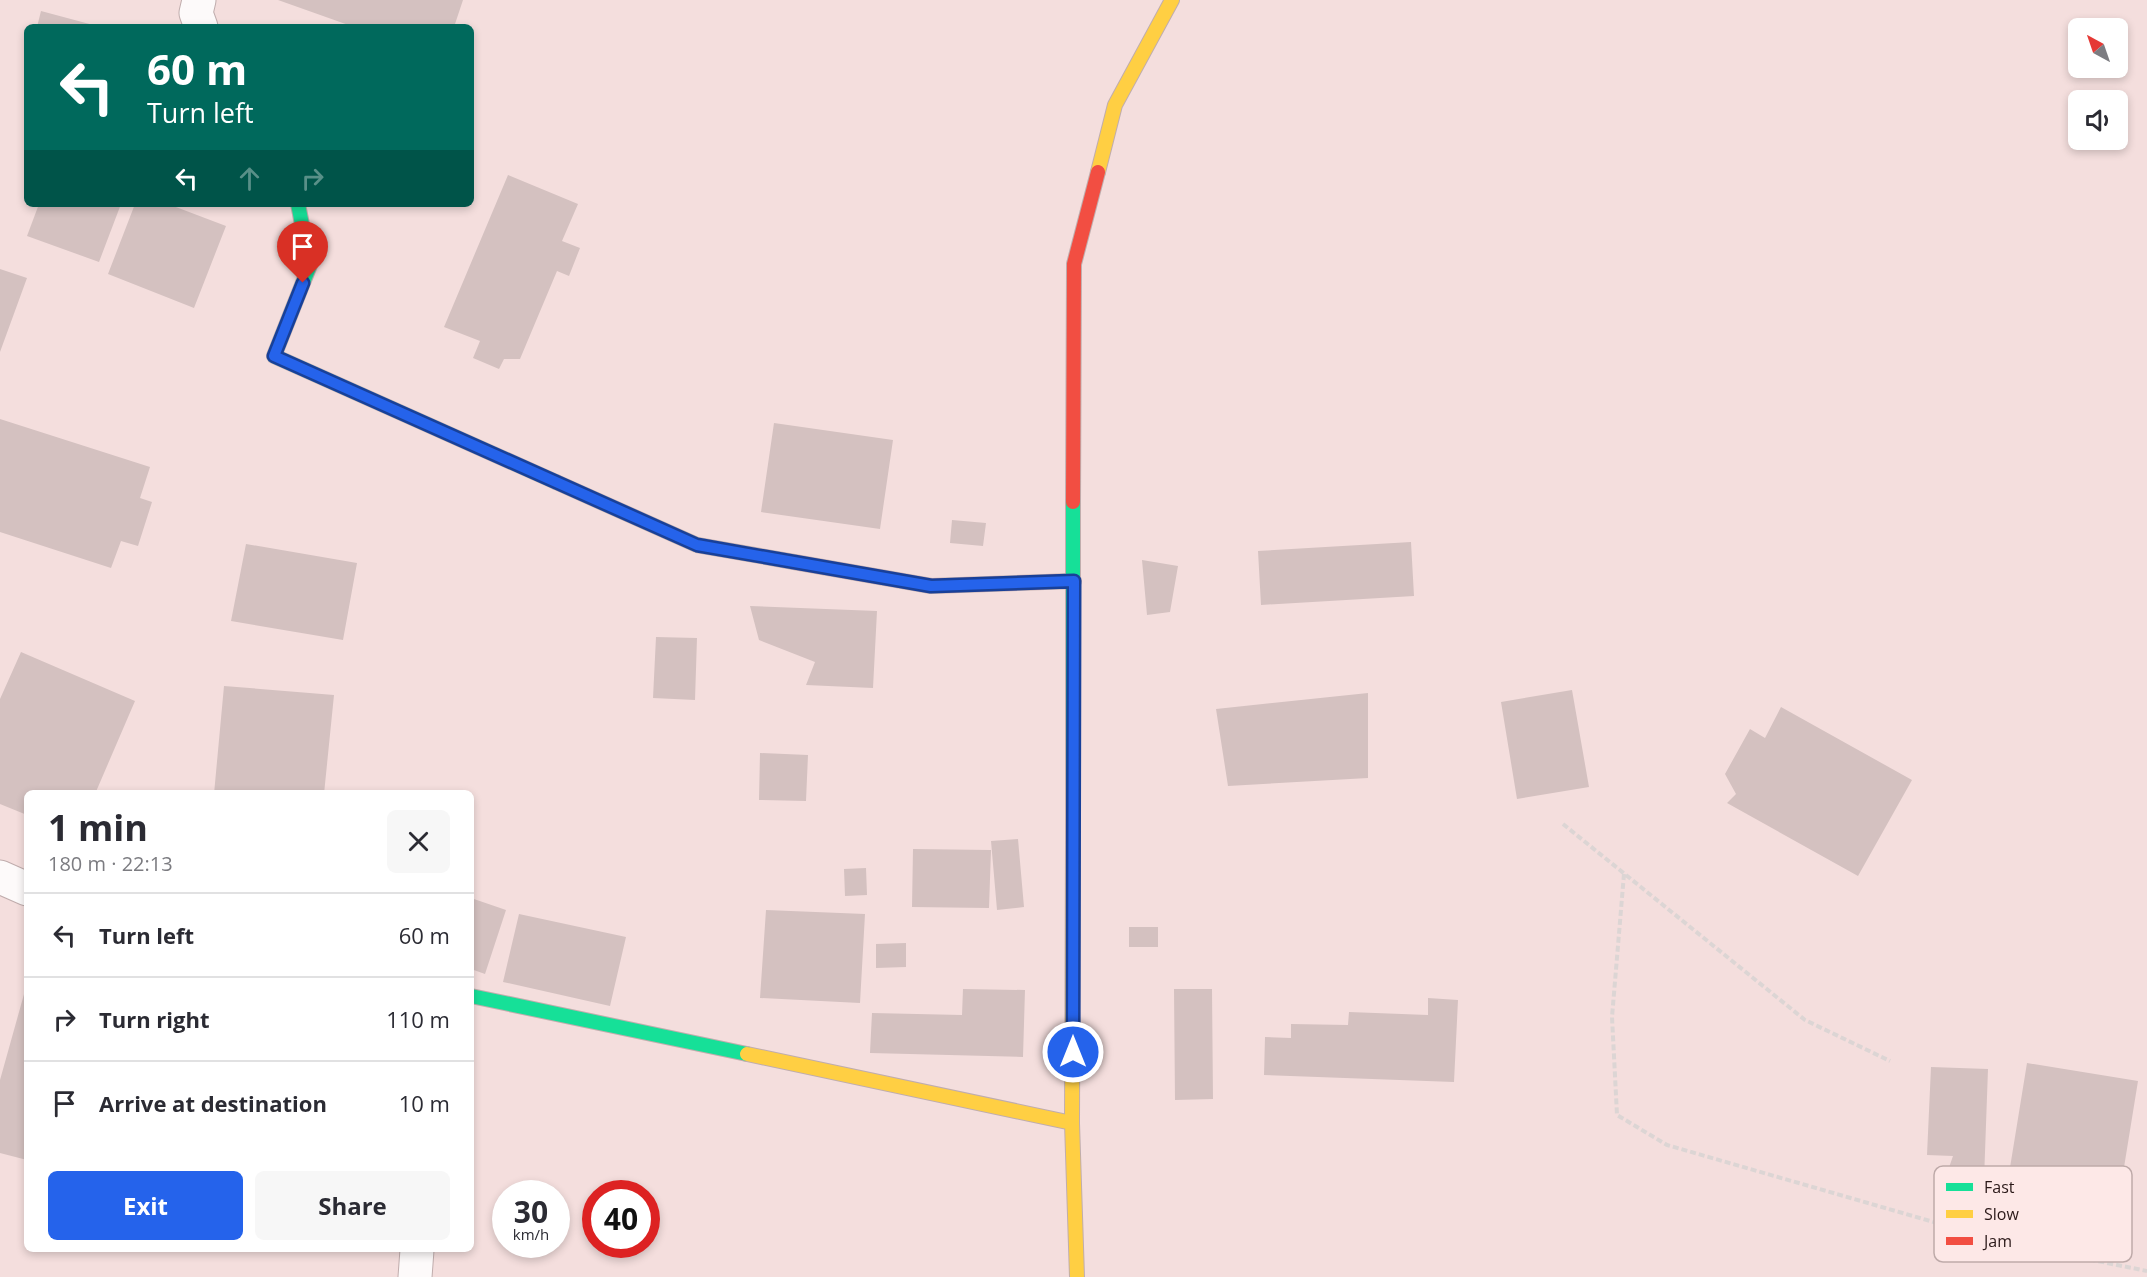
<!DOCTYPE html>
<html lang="en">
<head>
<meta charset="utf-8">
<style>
	:root { --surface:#fff; --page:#f7f7f7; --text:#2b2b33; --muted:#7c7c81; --line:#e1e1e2; --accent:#2563eb }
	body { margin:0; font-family:"Open Sans",sans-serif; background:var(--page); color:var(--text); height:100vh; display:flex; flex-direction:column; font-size:22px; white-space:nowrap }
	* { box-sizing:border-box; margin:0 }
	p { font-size:20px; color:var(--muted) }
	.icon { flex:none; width:33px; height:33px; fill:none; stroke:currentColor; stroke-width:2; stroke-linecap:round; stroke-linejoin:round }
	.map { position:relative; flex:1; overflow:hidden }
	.panel { position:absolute; left:24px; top:790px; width:450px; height:462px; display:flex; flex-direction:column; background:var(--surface); border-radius:9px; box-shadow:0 3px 9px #0003 }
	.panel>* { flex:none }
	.top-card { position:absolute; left:24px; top:24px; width:450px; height:183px; border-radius:9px; box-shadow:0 3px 9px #0003; background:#00695c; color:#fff; overflow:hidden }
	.needle { width:39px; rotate:320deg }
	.fabs { position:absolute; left:2068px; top:18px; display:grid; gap:12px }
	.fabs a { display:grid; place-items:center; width:60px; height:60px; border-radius:9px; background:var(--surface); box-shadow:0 3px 9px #0003; font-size:30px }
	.speed { position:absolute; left:492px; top:1180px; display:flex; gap:12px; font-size:30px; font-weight:700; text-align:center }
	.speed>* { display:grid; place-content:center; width:78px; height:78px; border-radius:50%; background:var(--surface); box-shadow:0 3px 9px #0003; line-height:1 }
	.speed small { font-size:15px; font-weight:400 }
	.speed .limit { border:9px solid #d22; background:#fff; color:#111 }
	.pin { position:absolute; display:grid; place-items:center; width:51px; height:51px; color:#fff; margin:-62px -26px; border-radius:50% 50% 50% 0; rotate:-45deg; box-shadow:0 0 6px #0007 }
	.pin .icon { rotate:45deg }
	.me { position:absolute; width:66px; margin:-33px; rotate:0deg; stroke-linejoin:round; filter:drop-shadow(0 0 4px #0008) }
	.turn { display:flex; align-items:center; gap:21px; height:126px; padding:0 24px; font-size:27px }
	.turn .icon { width:78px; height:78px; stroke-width:2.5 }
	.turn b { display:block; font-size:42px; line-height:51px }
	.lanes { display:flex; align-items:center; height:57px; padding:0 24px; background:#0003; justify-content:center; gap:30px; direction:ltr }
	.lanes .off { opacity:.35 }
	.round { display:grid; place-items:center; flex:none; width:63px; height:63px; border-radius:9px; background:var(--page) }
	.overview { display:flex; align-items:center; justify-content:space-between; height:102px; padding:0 24px }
	h1 { font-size:36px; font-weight:700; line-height:45px }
	.primary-button { display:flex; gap:12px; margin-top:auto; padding:12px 24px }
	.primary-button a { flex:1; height:69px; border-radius:9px; background:var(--accent); color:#fff; font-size:24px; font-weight:700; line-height:69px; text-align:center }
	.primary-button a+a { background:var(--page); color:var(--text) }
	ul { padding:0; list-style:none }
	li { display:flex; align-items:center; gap:18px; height:84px; padding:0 24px; border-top:2px solid var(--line) }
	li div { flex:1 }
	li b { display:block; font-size:22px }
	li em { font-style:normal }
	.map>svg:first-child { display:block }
	.building { fill:#d4c1c0 }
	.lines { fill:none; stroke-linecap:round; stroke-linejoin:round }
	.street-casing { stroke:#c0adad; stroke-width:35 }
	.fast-casing { stroke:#c0adad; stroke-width:16 }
	.slow-casing { stroke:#c0adad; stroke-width:16 }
	.jam-casing { stroke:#c0adad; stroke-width:16 }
	.path { stroke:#dcd5d4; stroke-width:4; stroke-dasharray:6 3; stroke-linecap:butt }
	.street { stroke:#fdfafa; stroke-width:33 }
	.fast { stroke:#16e098; stroke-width:14 }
	.slow { stroke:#ffcf43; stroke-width:14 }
	.jam { stroke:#f24e42; stroke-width:14 }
	.route-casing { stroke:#184099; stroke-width:15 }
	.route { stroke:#2563eb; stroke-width:10 }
	.key { fill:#fde8e7; stroke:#beaaa9; stroke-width:1.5 }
	.key-label { font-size:16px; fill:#2a1818 }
</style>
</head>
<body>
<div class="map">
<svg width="2147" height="1277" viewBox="0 0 2147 1277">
	<rect width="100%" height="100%" fill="#f4dedd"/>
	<path class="building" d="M278,0h185l-9,27h-100z
		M41,11l56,15v1h-60z
		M508,175l70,29 -16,37 18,7 -11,28 -12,-5 -37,88h-16l-5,10 -26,-11 7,-17 -36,-14z
		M39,204h82l-22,58 -72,-26z
		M135,204h33l58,22 -32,82 -86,-34z
		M0,269l27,9 -27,74z
		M0,419l150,48 -10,31 12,4 -14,44 -17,-5 -10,27 -111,-36z
		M774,423l119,17 -13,89 -119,-17z
		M952,520l34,3 -3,23 -33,-3z
		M1411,542l3,54 -153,9 -3,-54z
		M246,544l111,19 -14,77 -112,-19z
		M1142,560l36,6 -8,46 -23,3z
		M750,606l127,5 -4,77 -67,-3 9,-23 -56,-22z
		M656,637l41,1 -2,62 -42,-2z
		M21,652l114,49 -40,93h-68v21l-27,-11v-105z
		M224,686l110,9 -10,99h-110z
		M1572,690l17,97 -72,12 -16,-97z
		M1368,693v85l-140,8 -12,-77z
		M1781,707l131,73 -54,96 -131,-73 9,-9 -11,-20 25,-45 15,9z
		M760,753l48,2 -2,46 -47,-1z
		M1018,839l6,68 -27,3 -6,-69z
		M913,849l78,1 -2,58 -77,-1z
		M866,868l1,27 -22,1 -1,-27z
		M471,898l35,12 -21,64 -14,-5z
		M766,910l99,4 -5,89 -100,-5z
		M519,914l107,23 -16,69 -107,-24z
		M1129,927h29v20h-29z
		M906,943v24l-30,1v-24z
		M26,987h1v173l-27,-7v-73z
		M963,989l62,1 -2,67 -153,-4 2,-40 90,2z
		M1174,989h38l1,110 -38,1z
		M1428,998l30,2 -4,82 -190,-7 1,-38 26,1v-14l57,1 1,-13 79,3z
		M2027,1063l111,18 -18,111 -30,4 2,24 -44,-8 4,-19 -45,-7z
		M1931,1067l57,2 -4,111 -39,-1 8,-23 -26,-1z"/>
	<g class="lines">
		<defs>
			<path id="street" d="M199,0l-3,13 5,14
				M0,877l27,12
				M415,1277l2,-27"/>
			<path id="fast" d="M298,204l12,61 -36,91 282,126
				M1073,844v-342
				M471,996l276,58"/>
			<path id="slow" d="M1098,172l17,-67 57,-105
				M556,482l141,63 97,17
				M1073,844l-1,279 5,154
				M747,1054l325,69"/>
			<path id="jam" d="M1073,502l1,-238 24,-92
				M794,562l137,24 143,-5"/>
		</defs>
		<use href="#street" class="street-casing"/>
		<use href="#fast" class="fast-casing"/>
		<use href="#slow" class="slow-casing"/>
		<use href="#jam" class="jam-casing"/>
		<path class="path" d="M1563,824l242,196 85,41
			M1624,874l-12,143 5,98 50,30 336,97 144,29"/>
		<use href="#street" class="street"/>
		<use href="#fast" class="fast"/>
		<use href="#slow" class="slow"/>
		<use href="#jam" class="jam"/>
	</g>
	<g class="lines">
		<defs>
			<path id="route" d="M303,283l-29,73 423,189 234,41 143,-5 -1,471"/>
		</defs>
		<use href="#route" class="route-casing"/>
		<use href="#route" class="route"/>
	</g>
	<rect x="1934" y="1166" width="198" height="96" rx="9" class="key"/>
	<rect x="1946" y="1183" width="27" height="8" fill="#16e098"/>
	<rect x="1946" y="1210" width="27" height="8" fill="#ffcf43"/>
	<rect x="1946" y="1237" width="27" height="8" fill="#f24e42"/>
	<g class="key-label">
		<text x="1984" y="1193">Fast</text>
		<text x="1984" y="1220">Slow</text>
		<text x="1984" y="1247">Jam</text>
	</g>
</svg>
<div class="fabs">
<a><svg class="needle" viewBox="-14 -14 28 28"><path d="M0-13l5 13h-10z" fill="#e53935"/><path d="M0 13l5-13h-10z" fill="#7c7c81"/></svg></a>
<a><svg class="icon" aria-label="sound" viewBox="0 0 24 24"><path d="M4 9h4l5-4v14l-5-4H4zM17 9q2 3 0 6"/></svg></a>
</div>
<div class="speed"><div>30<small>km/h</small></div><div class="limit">40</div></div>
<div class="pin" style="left:303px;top:283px;background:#d93025"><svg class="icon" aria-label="arrive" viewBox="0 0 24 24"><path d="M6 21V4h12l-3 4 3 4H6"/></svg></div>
<svg class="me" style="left:1073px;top:1052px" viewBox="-20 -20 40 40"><circle r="17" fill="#2563eb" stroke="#fff" stroke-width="3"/><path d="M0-11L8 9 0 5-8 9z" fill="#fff"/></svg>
<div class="top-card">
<div class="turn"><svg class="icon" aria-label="left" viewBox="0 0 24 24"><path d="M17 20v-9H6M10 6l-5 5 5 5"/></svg><div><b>60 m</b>Turn left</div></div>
<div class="lanes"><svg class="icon" aria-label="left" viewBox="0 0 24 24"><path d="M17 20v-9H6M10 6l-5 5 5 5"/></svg><svg class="icon off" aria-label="ahead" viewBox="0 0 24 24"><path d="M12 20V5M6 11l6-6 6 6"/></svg><svg class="icon off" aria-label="right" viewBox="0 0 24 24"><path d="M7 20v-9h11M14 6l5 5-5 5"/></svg></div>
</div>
<section class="panel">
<div class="overview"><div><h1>1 min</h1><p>180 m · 22:13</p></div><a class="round"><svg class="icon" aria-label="close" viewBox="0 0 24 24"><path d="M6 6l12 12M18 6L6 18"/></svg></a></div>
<ul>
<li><svg class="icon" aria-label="left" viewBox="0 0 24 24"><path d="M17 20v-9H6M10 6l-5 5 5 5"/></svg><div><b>Turn left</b></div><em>60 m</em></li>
<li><svg class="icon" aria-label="right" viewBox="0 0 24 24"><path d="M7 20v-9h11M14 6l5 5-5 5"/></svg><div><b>Turn right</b></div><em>110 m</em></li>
<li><svg class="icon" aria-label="arrive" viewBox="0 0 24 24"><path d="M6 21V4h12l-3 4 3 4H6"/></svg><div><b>Arrive at destination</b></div><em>10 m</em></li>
</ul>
<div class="primary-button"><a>Exit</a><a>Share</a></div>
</section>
</div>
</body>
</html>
